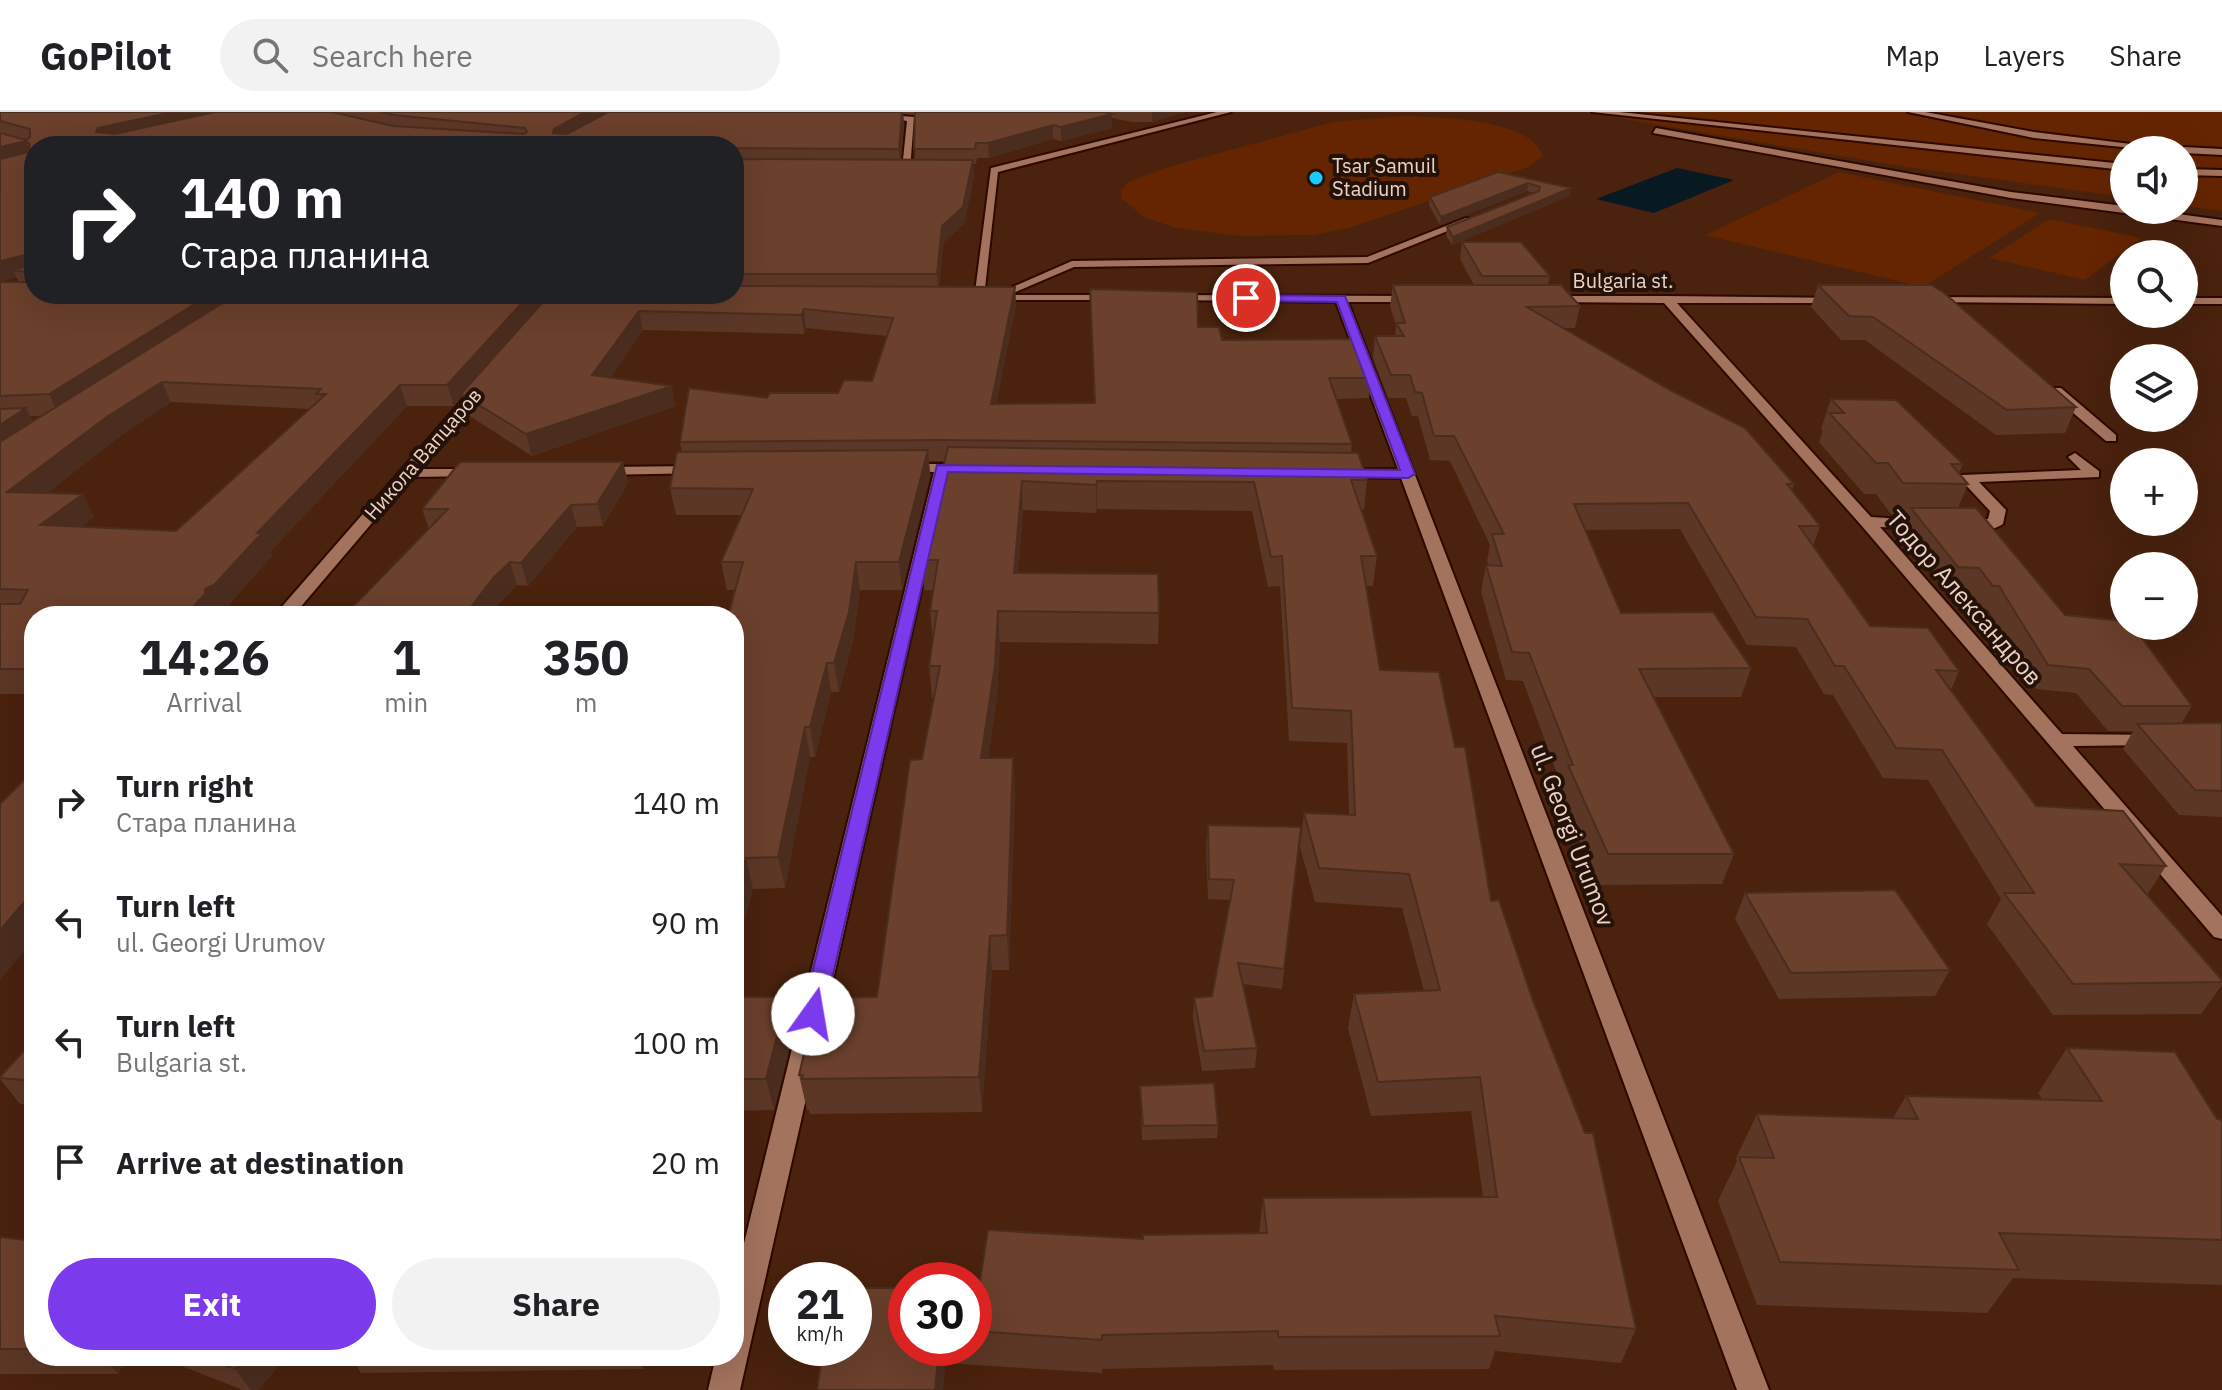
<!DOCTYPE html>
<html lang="en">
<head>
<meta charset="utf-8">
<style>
	:root { --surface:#fff; --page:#f2f2f2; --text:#202124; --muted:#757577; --line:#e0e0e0; --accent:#7c3aed }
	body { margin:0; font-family:"IBM Plex Sans",sans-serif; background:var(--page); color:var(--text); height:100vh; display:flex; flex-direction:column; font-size:30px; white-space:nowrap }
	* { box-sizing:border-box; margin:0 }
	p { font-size:26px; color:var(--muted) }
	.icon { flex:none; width:44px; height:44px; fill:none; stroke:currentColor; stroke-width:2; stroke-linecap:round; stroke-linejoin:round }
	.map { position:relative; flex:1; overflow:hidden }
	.drawer { position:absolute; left:24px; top:494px; width:720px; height:760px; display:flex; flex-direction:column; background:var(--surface); border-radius:32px; box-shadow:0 8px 32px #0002 }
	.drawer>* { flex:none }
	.hud { position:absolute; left:24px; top:24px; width:720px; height:168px; border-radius:32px; box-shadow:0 8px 32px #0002; background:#202124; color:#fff; overflow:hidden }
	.buttons { position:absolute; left:2110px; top:24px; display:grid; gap:16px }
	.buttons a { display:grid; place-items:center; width:88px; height:88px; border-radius:50%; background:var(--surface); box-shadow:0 8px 32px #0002; font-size:40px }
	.speed { position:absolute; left:768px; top:1150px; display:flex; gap:16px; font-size:40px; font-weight:700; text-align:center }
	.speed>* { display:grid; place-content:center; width:104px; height:104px; border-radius:50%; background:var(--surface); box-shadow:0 8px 32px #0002; line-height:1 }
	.speed small { font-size:20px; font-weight:400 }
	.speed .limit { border:12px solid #d22; background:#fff; color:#111 }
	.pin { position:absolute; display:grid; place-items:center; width:68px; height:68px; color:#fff; margin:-34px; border:4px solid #fff; border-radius:50%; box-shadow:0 2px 8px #0007 }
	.me { position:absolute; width:88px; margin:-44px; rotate:13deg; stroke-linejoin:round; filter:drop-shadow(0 0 6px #0008) }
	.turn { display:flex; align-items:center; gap:28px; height:168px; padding:0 24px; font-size:36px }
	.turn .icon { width:104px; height:104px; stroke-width:2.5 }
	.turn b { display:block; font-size:56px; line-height:68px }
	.eta { display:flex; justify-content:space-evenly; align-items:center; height:136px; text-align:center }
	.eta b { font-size:48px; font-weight:800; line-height:56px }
	.primary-button { display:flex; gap:16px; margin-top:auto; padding:16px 24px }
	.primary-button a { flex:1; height:92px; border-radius:48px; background:var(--accent); color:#fff; font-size:32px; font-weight:800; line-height:92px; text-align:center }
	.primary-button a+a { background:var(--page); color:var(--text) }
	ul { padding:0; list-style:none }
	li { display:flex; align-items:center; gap:24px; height:120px; padding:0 24px }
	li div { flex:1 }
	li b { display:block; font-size:30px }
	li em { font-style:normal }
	header { display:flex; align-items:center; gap:48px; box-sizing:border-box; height:112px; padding:0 40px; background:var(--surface); border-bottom:2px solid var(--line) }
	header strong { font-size:38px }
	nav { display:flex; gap:44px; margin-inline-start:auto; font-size:28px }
	.search { width:560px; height:72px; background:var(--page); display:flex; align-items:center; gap:20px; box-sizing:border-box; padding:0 28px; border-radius:44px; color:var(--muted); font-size:30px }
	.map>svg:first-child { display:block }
	.green { fill:#652500 }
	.water { fill:#071a21 }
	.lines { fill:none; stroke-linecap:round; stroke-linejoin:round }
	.lane-casing { stroke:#2e0900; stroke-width:4 }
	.street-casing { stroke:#2e0900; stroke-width:4 }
	.lane { fill:#a3735e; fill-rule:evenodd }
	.street { fill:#a3735e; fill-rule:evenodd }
	.wall { fill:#5c3726; fill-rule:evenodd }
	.shaded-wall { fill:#4b2d1f }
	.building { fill:#6b402c; stroke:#4b2d1f; stroke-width:2; fill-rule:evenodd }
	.route { fill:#7c3aed; stroke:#51269a; stroke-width:2 }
	.poi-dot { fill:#1bcafc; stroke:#241209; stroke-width:3 }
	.labels { text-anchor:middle; stroke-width:8; stroke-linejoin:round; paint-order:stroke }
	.far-poi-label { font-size:20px; fill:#ecd2c6; stroke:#241209; text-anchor:start }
	.far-street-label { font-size:20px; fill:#ecd2c6; stroke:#241209 }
	.street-label { font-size:24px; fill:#ecd2c6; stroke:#241209 }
</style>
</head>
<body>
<header>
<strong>GoPilot</strong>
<div class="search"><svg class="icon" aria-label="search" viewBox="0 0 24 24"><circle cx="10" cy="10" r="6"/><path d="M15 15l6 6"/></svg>Search here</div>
<nav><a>Map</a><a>Layers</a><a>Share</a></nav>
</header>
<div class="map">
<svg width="2222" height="1278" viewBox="0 0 2222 1278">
	<rect width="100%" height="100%" fill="#4a220e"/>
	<path class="green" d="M1584,0h638v99l-38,-5v-56h-60v47l-231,-32z
		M1401,4c34,1 131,2 142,40l-15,11 -176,60 -39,8 -73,1 -64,-8 -32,-11 -23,-19v-8l7,-8 40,-15 165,-45z
		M1839,60l201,41 -117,74 -218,-52z
		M2049,107l92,19 -56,42 -96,-22z"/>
	<path class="water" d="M1677,56l57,12 -80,33 -58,-14z"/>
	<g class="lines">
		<defs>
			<path id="lane" d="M1656,16l355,64 113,14v4h25l73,10v6l-211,-28 -358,-65z
				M1466,106l9,2 -107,43 -294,4 -77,33 -10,-2 85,-37 295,-4z"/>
			<path id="street" d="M853,0l61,5 -4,54 -8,-2 5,-48z
				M1217,0h14l-233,60 -14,125 5,-2h128l6,3 -2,2h-147l17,-132z
				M1592,0h27l505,52v6z
				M1908,0h17l109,20 145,18h-28l-117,-12z
				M2184,35l38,2v6l-38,-2 -4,-3z
				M2184,57l38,1v6l-38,-1z
				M1173,183l244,1 6,3 -6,3h-69l421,1088h-32l-336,-912 -61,-1 -7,-4 7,-4h58l-62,-167 -167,-2 -2,-2z
				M1667,184l178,2v4l-4,1h-164l194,214 66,4 2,3 -8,5 -51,-2 182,207 99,1 3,4 -3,4 -7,2 -81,1 149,170v23l-8,-2 -353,-412 -197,-222 -115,-1 -6,-3 6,-3z
				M1929,185l195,1v6l-199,-2v-4z
				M2184,186h38v6h-38z
				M478,270l12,3 -71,84h57l5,1v6l-70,1 -113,133 69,-1 6,1 1,6h-156l9,-5 52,-1z
				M2051,276h10l55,47v6h-10l-55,-47z
				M2075,341l24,18v6l-120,5 27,28 -3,14c-11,8 -37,9 -48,1l8,-5 25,-1 2,-8 -28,-30v-6l119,-5 -13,-13z
				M904,352h64l7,4 -7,4h-20l-208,918h-32l8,-34h18v-72l200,-812 -35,-1v-6z
				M700,354l7,4 -2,3 -105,2 -7,-4 7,-4z"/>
		</defs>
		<use href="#lane" class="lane-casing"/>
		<use href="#street" class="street-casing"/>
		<use href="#lane" class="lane"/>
		<use href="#street" class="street"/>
	</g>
	<path class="wall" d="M0,0h1185l-33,10h-20l-20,-4v10l-51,13 -8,-2 -64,19h-12l-1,6h-3l1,12 -10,48 -21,19 -4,44h76l1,18 -20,99 98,-1 -4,-114 108,38 24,13 149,38 -2,20 -33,1 16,45 -1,9 16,27 -3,29h-3l16,47 -4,30h-7l14,84 111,231 145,428 -15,34 -126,-12 -6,18 -215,1 -1,-5 -171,4v4l-157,-10 -2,27h-126l89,-42h68v-61h5l164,-48 116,-6 4,-35 220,-1 -12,-86 -100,5 -23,-88 6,-34 70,-3 -22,-83 -87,-6 -15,-55 4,-34 45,1 -2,-71 -58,-2 -9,-155 -12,1 -16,-76 -155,-2 -1,4 -73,-3 -5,63 141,40 -1,31 -158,-2 -3,55 -9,61h25l2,33 -6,179h-17l-10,142 -172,2 -1,-4h-2l-8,-35 78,-78 57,-299h-2l-3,-32 4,-25 -3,-30 3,-21h-9l-2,-30 23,-99h-16l1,14 -28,115h-42l-7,51 -14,51h-8l-16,65h-5l-25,131 -32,1 -19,71 1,-370h-8l-6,-28 21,-47h-66l-6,-27 12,-36 -2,-10 87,-44 71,-5 34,-12 15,-45 -81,-8 -2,6 -161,-4 -33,48 66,28 -144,50 -64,-41 -6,-19 -8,10h-47l-137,146 2,4 -47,53 -6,3 -185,4v78h-34v-412h19l-3,-5 -16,5zM903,2l12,1v45h-14l3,-36zM34,34h700v148l-192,9 -2,-9h-303l-5,3 -198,-3zM171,290l139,7 -134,122 -95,-4 13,-10 -11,-23 -36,-1 72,-56zM30,304h13l-10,6z
		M1498,60l73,16 -1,8 -118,49 -6,-10 1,-8 86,-34 -6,-2 -87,34 -11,-20 1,-8z
		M1462,130l88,34 -2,9 32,21 -5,22h-12l231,156 -2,6 28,36 -7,20 57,80 89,45 -8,19 85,116 130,60 -19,29 75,85v5l-21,29 -148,1 -66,-91 14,-25 -73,-119 -45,-2 -50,-83 -9,-1 -28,-47 -49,-2 -67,-116 -94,1 35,83 130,55 -10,29h-87l80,157 -12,30 -124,1 -38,-90 2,-8 -39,-106 -17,-1 -25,-88 5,-27h3l-2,-4 3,-16 -40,-84 -20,-1 -12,-44h-6l-6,-18h-18l-15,-40 2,-22h20l1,-10 -6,-20 3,-21h81l-14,-26z
		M1818,173l258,122 -11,26 -69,2 -131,-95h-24l-30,-33z
		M1831,287l132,65 -4,9 9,11 -10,24 107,107 127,91 -11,18 41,-1v94l-43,-2 -56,-66 10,-18h-25l-32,-38 -40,-4 -48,-79 -6,-1 -13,-18 -21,-1 -46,-60 6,-15 -17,-1 -15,-20h-12l-45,-52 4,-11 -2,-2z
		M623,350l5,21 -25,43 -26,1 -49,59 -11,-1 -15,15 -73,-71 -7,-20z
		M1208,713l93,2 -19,162 -39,-5 14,64 -2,20 -53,3 -9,-53 1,-20 18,-2 18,-96 -22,-1 -2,-54z
		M1745,781l205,77 -15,26 -156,3 -44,-80z
		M734,885h45l1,4h6l7,32 -19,77 -40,1z
		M34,928v65l-14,-1 -20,-25v-2z
		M2067,936l150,71 5,1v165l-209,-7 -26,35 -230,-8 -39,-104 19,-40 -1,-3 21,-44 136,4 13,-22 137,4 -5,-7z
		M1140,974l78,39 -1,13 -75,2z
		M0,1125l34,4v115h94l-10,18h-118z
		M156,1244h131l-29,34h-15z
		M350,1244h296l-3,13 -282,4z"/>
	<path class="shaded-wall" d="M173,0h68l-137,31 -8,-11 2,-4z
		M585,0h29l-57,34 -4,-13 1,-4z
		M903,0l1,12 -4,40 -1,-15z
		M1152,0h33l-33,10z
		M1112,2v14l-51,13v-14z
		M1053,13v14l-64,19 -1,-15z
		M26,29l7,15 -33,8v-17z
		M973,48l1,16 -10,48 -21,19 -5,49 -1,-18 5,-48z
		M1528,71l-1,8 -87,34 1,-8z
		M1571,76l-1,8 -118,49 1,-8z
		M25,143l8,18 -20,-3 3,7 -16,5v-21z
		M1015,175l1,18 -24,119 -1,-20z
		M211,182h19l4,9 -175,112 -10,-21z
		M530,182h10l2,10 -81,90 1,2 -8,10 -7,-21z
		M804,197l2,19 -2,6 -3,-19z
		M639,199l4,19 -46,66 -5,-21z
		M162,270l9,20 -52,35 -99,78 -13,-23 101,-76z
		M400,273l7,21 -137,146 2,4 -47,53 -8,4 -29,-1 17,-23 52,-56z
		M672,274l4,20 -144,50 -6,-22z
		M26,296l11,21 -37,25v-29z
		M928,338l2,25 -28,115 -3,-28z
		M623,350l5,21 -25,43 -6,-22z
		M1022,369l1,29 -7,93 -2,-30z
		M1097,369v28l-1,4v-28z
		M83,382l11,23 -42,31 -12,-23z
		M571,393l6,22 -49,59 -7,-23z
		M510,450l7,23 -15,15 -12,16h-26l30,-39z
		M856,450l4,28 -7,51 -14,51 -5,-29z
		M998,499l2,31 -3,55 -13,94 -3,-33z
		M827,551l4,29 -16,65 -5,-30z
		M805,615l5,30 -25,131 -7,-31z
		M1013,646l2,33 -6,179 -2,-35z
		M746,746l7,31 -19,71v-59z
		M34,779v49l-34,40v-50z
		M990,824l2,34 -10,142 -3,-35z
		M779,885l4,17 3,-13 7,32 -19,77 -8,-31z
		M939,1236h4l2,15 -2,27h-8z
		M102,1244h26l-10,18z
		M246,1244h41l-29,34h-7l-16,-21z
		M637,1244h9l-3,13z"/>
	<path class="building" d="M0,0h173l-75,16 -2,4 19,2 100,-22h117l61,14 131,8 3,-2 -2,-4 -131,-13 -13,-3h204l-31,17 -1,4 14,1 41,-22h294l-3,37 -165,-1v-2h-700v127l-21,-3 15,-4v-8l-3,-3 -25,6v-102l29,-7 1,-8 -4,-3 -26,6v-14l26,7 4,-3v-8l-30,-8z
		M915,0h190l7,2 -51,13 -8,-2 -65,18h-12l-1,6h-61z
		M734,47l239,1 -10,47 -21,19 -5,48h-203z
		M1498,60l73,16 -118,49 -6,-10 92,-36 1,-4 -12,-4 -87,34 -11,-20z
		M1462,130h59l29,34h-68z
		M0,170h34v12h177l-162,100 -49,2z
		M1393,173h168l19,21 -53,1 143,83 75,38 49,56h-7l33,42h-21l71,100 58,2 31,43 -23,-1 100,136 87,5 43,55 -46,-2 102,116v2l-149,2 -69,-91h30l-92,-143 -46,-2 -52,-82h-9l-28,-47 -51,-2 -68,-114 -114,1 47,109 92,-1 38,56 -112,1 95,185h-126l-40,-89h5l-44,-112 -17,-1 -26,-87 16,1 -10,-32h12l-50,-98h-20l-12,-43 -7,-1 -5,-17h-19l-16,-39h29l-8,-13h9z
		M1818,173h113l12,7 133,115 -69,3 -134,-93 -24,-1z
		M734,174l281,1 -24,117 104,-1 -5,-114 107,3 1,35h21l3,13 134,-1 15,39h-42l23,66 -412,-4 -260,2 9,-54 78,10 3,-5h68l6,-13 28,1 21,-63 -89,-9 -3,6 -162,-4 -47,64 80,11 -146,48 -65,-40 89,-100h184z
		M237,182h293l-83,91h-47l-143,148h5l-48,52 -9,4v5l-17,18 92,-1 -4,5h-242v53h-34v-65h20l8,-14 -28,-1v-147zM162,270l159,7 -5,5h10l-150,137 -136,-6 43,-31 -76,-2 101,-76z
		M1831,287l65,1 67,64h-12l17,20 -65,-1 -15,-20h-12l-47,-50h15z
		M26,296l-26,17v-16z
		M948,335l410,6 9,27h-16l26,76h-16l19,114 59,2 16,75h10l26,154 8,-1 34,101 52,132h8l43,196 -141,-13 5,20 -222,1v-6l-176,4v5l-128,-9v-44h5l9,-57 155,9v-4l124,-2 -4,-35 234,-1 -17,-120 -102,5 -24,-88 86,-4 -31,-116 -90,-6 -15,-55 51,2 -4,-104 -59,-3 -10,-152 -11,1 -17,-75 -157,-1 -1,4 -74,-4 -8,92 144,1 1,39 -161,-2 -3,54 -14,93h32l-6,177 -17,1 -11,141 -177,2 1,-4h-4l18,-77 60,-1 33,-237 12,-1 18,-93h-11l8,-55h-7l8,-51h-16z
		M928,338l-29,112h-43l-7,50 -15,51h-7l-17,64h-5l-27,130 -32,1 -12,43v-285h-6l15,-54h-22l32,-73 -83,-1 7,-36z
		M460,350h163l-26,42 -26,1 -50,58 -11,-1 -16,15 -30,39h-120l104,-107h-26z
		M1911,396h65l89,107 59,6v5h9l59,80h-70l-33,-37 -41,-4 -49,-79h-6l-14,-18 -21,-1z
		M2222,611v68l-27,-1 -58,-66z
		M34,658v121l-34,39v-126z
		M1208,713l93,2 -17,142 -46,-6 19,85 -53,3 -10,-53 18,-2 22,-116 -25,-1z
		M1895,778l55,80 -159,3 -46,-80z
		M734,885h45l-1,4h8l-20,78h-32z
		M34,928v41l-34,-3v-1z
		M2067,936l108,4 42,67 5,1v120l-223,-7 20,37 -239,-8 -41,-105 35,1 -17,-44 161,5 -12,-23 196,5z
		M1214,971l4,42 -75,1 -3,-40z
		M0,1125l34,4v108h-34z
		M854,1176h52v60h33l-4,42h-118l6,-42h31z
		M200,1244h46l-11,13z"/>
	<path class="route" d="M1246,183l99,1 70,178 -7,4 -460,-6 -124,542 -3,7 -8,2 -8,-2 -3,-7 135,-549 463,5 -63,-168 -94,-1v-5z"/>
	<circle class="poi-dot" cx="1316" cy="66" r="8"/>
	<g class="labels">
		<g class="far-poi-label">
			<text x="1332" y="61">Tsar Samuil<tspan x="1332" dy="23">Stadium</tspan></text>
		</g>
		<g class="far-street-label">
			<text x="1623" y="176">Bulgaria st.</text>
			<text transform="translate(423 342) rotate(-49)" y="7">Никола Вапцаров</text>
		</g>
		<g class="street-label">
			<text transform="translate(1964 486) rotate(49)" y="8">Тодор Александров</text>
			<text transform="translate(1572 723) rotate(69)" y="8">ul. Georgi Urumov</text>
		</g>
	</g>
</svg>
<div class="buttons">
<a><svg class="icon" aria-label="sound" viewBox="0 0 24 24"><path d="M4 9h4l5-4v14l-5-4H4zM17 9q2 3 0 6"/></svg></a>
<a><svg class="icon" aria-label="search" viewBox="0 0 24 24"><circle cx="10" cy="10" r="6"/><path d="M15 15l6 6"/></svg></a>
<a><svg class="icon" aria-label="layers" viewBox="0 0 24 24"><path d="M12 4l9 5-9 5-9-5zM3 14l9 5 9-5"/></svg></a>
<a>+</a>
<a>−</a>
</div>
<div class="speed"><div>21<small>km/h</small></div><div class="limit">30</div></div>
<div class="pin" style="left:1246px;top:186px;background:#d93025"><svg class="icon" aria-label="arrive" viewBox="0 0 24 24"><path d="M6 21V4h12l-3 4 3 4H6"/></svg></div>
<svg class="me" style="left:813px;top:902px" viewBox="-20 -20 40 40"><circle r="19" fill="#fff"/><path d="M0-13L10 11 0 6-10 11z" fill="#7c3aed"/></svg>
<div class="hud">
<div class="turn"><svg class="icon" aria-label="right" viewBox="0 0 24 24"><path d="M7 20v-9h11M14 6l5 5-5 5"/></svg><div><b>140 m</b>Стара планина</div></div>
</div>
<section class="drawer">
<div class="eta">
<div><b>14:26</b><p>Arrival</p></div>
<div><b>1</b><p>min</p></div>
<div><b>350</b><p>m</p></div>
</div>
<ul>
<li><svg class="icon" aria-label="right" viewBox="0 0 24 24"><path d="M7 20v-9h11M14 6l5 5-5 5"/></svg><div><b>Turn right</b><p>Стара планина</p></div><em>140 m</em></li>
<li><svg class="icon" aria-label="left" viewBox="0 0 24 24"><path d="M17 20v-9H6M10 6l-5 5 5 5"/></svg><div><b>Turn left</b><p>ul. Georgi Urumov</p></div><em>90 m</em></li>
<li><svg class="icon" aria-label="left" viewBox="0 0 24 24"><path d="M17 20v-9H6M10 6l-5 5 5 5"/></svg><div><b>Turn left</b><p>Bulgaria st.</p></div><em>100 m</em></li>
<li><svg class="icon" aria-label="arrive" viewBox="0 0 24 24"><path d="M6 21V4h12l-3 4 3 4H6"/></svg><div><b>Arrive at destination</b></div><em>20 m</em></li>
</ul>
<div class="primary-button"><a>Exit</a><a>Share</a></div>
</section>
</div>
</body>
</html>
